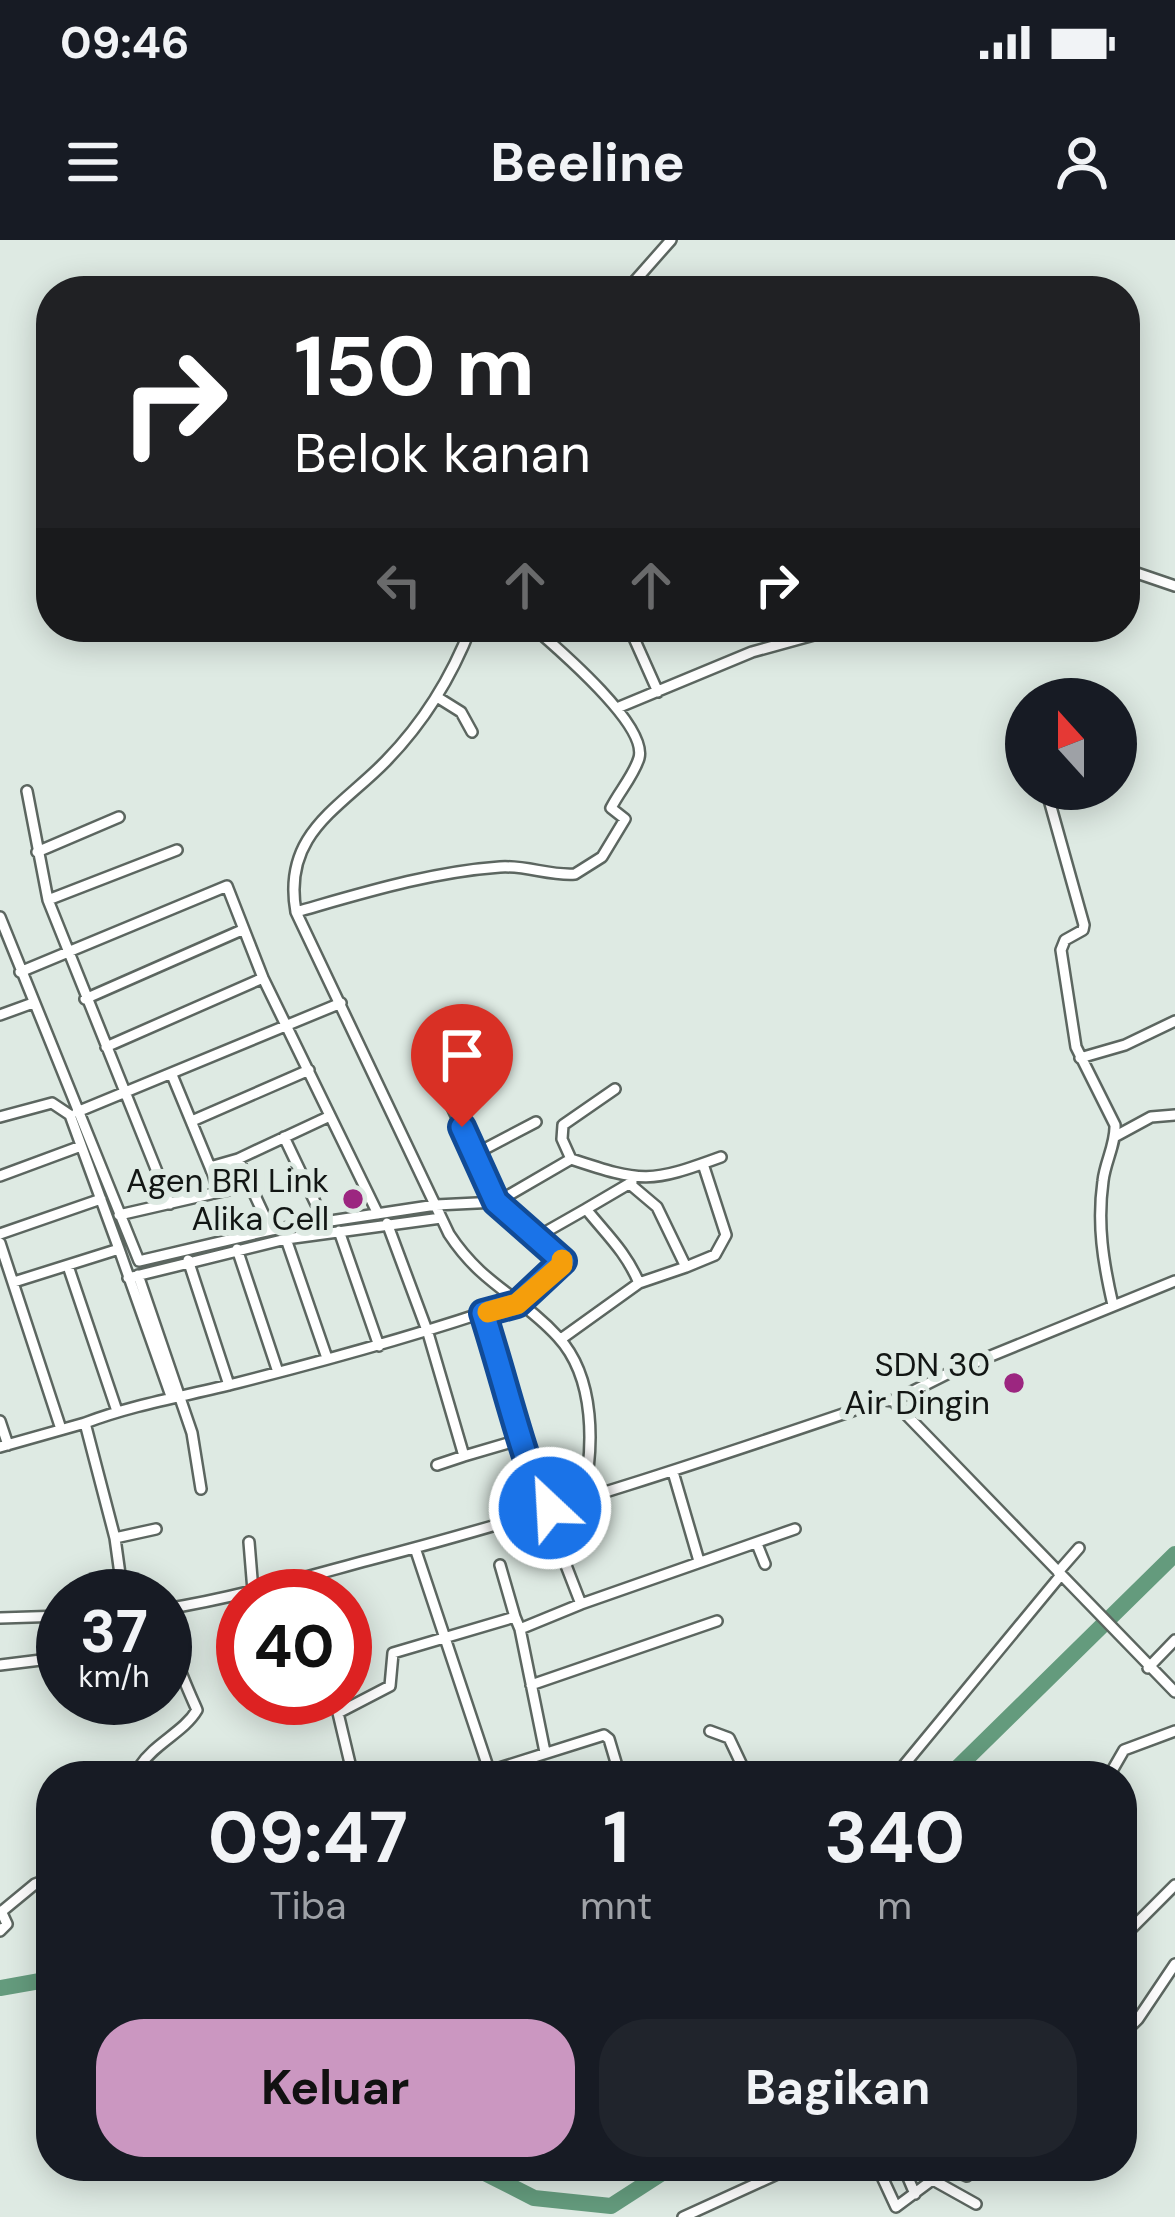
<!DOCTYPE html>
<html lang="id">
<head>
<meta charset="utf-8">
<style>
	:root { --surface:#171b24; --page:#20242c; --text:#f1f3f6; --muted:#9ea1a6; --accent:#cb97c1 }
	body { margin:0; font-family:"DM Sans",sans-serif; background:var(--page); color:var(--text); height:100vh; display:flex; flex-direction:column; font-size:45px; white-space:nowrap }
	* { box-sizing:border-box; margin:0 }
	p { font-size:39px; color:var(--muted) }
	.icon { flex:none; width:66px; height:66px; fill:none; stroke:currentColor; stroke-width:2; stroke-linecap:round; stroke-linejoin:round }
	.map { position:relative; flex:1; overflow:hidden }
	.sheet { position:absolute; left:36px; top:1521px; width:1101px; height:420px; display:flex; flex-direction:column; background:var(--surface); border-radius:48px; box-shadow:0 6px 30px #0003 }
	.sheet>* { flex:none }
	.guide { position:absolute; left:36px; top:36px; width:1104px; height:366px; border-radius:48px; box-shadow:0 6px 30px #0003; background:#202124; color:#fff; overflow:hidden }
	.needle { width:78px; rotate:339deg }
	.controls { position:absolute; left:1005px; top:438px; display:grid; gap:24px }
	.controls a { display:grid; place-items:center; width:132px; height:132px; border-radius:50%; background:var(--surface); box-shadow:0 6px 30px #0003; font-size:60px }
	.speed { position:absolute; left:36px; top:1329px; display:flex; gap:24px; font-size:60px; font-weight:700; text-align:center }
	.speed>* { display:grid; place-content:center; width:156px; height:156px; border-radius:50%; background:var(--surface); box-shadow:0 6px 30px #0003; line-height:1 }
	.speed small { font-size:30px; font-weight:400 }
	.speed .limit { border:18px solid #d22; background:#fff; color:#111 }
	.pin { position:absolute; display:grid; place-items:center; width:102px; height:102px; color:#fff; margin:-123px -51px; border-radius:50% 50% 50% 0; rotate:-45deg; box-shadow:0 0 12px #0007 }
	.pin .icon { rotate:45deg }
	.me { position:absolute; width:132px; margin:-66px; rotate:335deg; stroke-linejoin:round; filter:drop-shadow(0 0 9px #0008) }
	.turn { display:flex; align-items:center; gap:42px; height:252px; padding:0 60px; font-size:54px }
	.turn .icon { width:156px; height:156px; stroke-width:2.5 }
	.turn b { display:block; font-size:84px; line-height:102px }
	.lanes { display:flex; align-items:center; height:114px; padding:0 60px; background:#0003; justify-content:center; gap:60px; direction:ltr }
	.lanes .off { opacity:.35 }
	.eta { display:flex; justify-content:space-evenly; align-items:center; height:204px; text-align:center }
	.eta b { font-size:72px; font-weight:700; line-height:84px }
	.action { display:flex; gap:24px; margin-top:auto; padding:24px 60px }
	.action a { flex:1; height:138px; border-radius:48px; background:var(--accent); color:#111; font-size:48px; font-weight:700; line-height:138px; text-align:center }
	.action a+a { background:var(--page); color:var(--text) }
	.status { display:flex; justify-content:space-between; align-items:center; height:84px; padding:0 60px; background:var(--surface); direction:ltr }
	.status svg { height:33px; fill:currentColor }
	header { display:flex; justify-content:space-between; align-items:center; height:156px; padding:0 60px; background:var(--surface); font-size:54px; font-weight:700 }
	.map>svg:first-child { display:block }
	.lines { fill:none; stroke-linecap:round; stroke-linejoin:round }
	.river { stroke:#649b7d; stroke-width:16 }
	.minor-casing { stroke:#5c6660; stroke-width:14 }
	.minor { stroke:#fff; stroke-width:9 }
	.route-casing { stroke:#114b97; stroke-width:30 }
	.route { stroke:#1a73e8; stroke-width:21 }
	.slow { stroke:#f59e0b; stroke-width:21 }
	.poi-dot { fill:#9c2680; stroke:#deeae3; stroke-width:4.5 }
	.labels { text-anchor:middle; stroke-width:12; stroke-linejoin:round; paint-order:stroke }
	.poi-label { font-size:33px; fill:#121614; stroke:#deeae3; text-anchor:end }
</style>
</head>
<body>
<div class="status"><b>09:46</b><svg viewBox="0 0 49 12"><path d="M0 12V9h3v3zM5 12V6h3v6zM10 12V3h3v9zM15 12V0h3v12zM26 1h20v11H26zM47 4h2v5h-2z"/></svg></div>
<header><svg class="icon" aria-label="menu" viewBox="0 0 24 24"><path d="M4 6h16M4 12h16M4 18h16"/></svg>Beeline<svg class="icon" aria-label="person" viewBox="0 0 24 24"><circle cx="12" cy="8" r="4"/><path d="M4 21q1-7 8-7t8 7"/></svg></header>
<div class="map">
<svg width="1175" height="1977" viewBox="0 0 1175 1977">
	<rect width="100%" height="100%" fill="#deeae3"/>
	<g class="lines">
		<path class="river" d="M949,1536l226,-222
			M0,1748l51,-9
			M471,1926l63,32 77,8 62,-40"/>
		<defs>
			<path id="minor" d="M626,51l45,-51
				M1125,329l50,17
				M471,387c-19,49 -48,96 -85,134 -47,48 -104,73 -90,151l153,322c34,52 72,62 109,103 38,41 36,111 25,162
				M629,387l29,65
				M437,457l24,15 11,20
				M617,468l135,-56 91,-25
				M1046,549l38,136 -1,5 -18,10 -4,10 15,97 39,78c1,19 -10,37 -12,56 -6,43 0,81 10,124
				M27,551l21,109 122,304
				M37,612l82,-35
				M48,660l129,-50
				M296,672c67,-19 134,-40 204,-45 26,-2 50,9 75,7l27,-17 23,-38 -14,-11c8,-16 23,-33 28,-50 9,-33 -83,-111 -106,-131
				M0,677l139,344 132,-31 165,-25 61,-3 74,-43c72,24 79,24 150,-2
				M20,732l207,-86 36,92 115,236
				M85,759l157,-69
				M0,775l33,-12
				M106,807l157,-69
				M1080,818l45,-13 50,-24
				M172,835l38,92
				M449,861l48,101 38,36 51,-29c21,26 40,43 53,74l-78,56
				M77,872l264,-109
				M0,877l52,-14 18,12 49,134
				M192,881l117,-51
				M1116,896l35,-19 24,-2
				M284,897l40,84
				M475,914l61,-32
				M238,919l33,71
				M571,919l-9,-20 1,-14 52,-36
				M0,936l81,-30
				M631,945l26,22 29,60 -47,16
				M219,952l31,-6
				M586,969l46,-27
				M119,975l100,-23 -9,-25 28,-8 92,-43
				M387,983l41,110 36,123 58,-17 -39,-126
				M339,991l40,115
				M0,994l101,-35
				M286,999l41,119
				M0,1003l61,186
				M237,1009l41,123
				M188,1020l41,125
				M68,1026l49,145
				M686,1027l29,-12 11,-20 -23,-71
				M138,1035l54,158 9,56
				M128,1038l158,-39 155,-21
				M14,1042l105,-33 52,147
				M517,1064l46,-40 -28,-26
				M893,1161l282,291
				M0,1181l8,24
				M0,1207l85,-24
				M437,1225l27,-9
				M673,1232l26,89
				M115,1298l41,-9
				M249,1302l4,49
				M757,1304l8,20
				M415,1308l74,222
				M500,1325l15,52
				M1058,1332l21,-24
				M123,1356l-8,-58 -30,-115c50,-19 101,-27 152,-40 94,-24 186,-49 277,-81
				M581,1364l214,-75
				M165,1369c69,-11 137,-31 204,-49 174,-45 345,-102 515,-160l9,1 56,-28 226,-92
				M0,1378l63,-2
				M520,1389l25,123
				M0,1425l41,-5
				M1148,1428l27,-28
				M531,1445l186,-64
				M710,1491l19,7 18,38
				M140,1526c15,-23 44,-34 57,-56 -15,-34 -29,-63 -28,-101
				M353,1536l-15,-63 52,-27 3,-33 122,-36 5,12 61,-25 -52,-134 -7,-31
				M467,1536l26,-6
				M495,1536l-2,-6 111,-35 5,4 11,37
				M895,1536l166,-201
				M1109,1536l15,-26 51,-19
				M1,1672l34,-28 16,-6
				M0,1691l7,-7 -6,-13
				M1122,1698l53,-53
				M1122,1795l16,-16 37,-55
				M877,1926l19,41 55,-41
				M903,1926l12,28
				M949,1928l18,8
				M933,1940l43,24
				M683,1977l112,-51"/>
		</defs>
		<use href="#minor" class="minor-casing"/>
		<use href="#minor" class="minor"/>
	</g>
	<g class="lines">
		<defs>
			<path id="route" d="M462,887l34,75 67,59 -46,43 -34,9c21,66 37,134 62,197l5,-2"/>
		</defs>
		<use href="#route" class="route-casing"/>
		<use href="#route" class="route"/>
		<path class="slow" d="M488,1072l29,-8 45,-39v-5"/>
	</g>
	<g class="poi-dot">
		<circle cx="353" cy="959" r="12"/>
		<circle cx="1014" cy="1143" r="12"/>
	</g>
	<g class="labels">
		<g class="poi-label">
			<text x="329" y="952">Agen BRI Link<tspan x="329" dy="38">Alika Cell</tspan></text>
			<text x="990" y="1136">SDN 30<tspan x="990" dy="38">Air Dingin</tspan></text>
		</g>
	</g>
</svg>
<div class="controls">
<a><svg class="needle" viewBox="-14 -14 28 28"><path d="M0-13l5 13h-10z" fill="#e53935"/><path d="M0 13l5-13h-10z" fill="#9ea1a6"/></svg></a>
</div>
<div class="speed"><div>37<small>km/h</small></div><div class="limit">40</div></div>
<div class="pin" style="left:462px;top:887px;background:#d93025"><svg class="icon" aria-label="arrive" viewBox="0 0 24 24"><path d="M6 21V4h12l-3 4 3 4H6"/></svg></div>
<svg class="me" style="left:550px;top:1268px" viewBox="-20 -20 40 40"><circle r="17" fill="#1a73e8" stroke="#fff" stroke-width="3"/><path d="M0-11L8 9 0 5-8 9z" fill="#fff"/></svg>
<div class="guide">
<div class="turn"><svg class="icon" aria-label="right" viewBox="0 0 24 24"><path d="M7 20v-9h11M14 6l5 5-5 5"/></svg><div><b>150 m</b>Belok kanan</div></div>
<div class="lanes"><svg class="icon off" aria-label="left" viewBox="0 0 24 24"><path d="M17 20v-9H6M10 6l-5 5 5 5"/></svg><svg class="icon off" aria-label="ahead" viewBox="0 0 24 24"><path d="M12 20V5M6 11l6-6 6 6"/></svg><svg class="icon off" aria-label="ahead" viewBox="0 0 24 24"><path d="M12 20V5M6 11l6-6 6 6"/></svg><svg class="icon" aria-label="right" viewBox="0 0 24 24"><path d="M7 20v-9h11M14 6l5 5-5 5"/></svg></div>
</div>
<section class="sheet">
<div class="eta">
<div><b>09:47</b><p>Tiba</p></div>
<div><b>1</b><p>mnt</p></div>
<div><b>340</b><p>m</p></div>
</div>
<div class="action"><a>Keluar</a><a>Bagikan</a></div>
</section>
</div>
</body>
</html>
